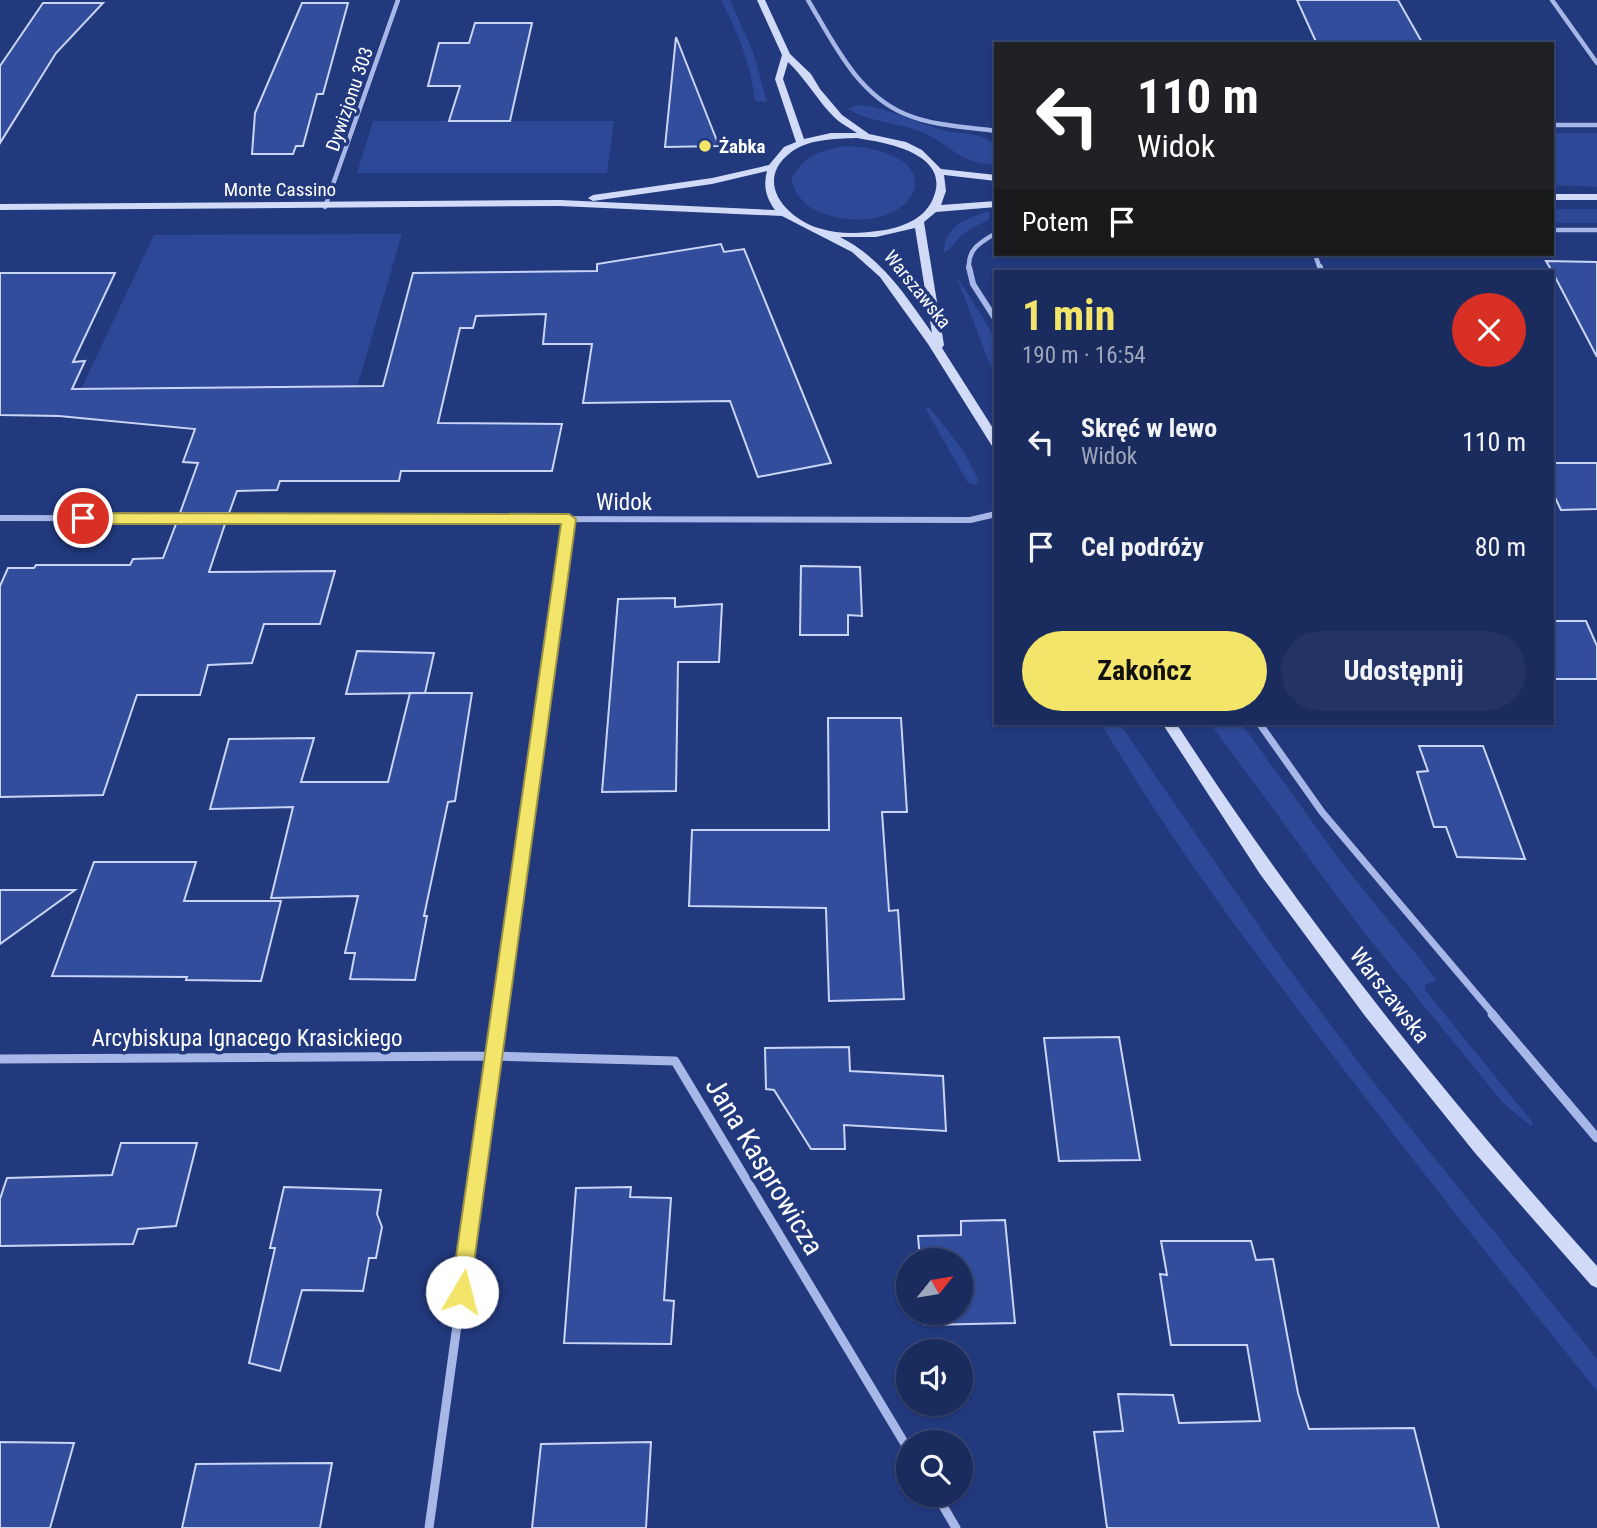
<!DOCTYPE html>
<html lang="pl">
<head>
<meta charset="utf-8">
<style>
	:root { --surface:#1a2b5e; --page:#233364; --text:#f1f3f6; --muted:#9fa7bc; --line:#384773; --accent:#f3e569 }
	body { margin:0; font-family:"Roboto Condensed",sans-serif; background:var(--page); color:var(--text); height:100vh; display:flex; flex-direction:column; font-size:26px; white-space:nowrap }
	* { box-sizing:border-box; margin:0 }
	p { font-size:23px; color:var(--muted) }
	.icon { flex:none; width:38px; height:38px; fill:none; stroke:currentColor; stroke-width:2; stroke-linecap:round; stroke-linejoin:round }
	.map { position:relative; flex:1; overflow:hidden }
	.panel { position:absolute; left:994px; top:270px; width:560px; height:455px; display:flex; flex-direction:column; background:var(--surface); border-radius:0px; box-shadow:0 2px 5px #0004,0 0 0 2px var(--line) }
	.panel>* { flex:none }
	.top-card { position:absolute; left:994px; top:42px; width:560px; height:214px; border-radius:0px; box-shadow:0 2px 5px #0004,0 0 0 2px var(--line); background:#202124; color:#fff; overflow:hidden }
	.needle { width:46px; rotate:60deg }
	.tools { position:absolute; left:896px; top:1248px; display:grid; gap:14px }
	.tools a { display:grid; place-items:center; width:77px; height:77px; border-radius:50%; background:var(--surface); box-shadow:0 2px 5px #0004,0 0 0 2px var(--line); font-size:35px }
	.pin { position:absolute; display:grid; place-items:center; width:60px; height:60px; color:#fff; margin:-30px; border:4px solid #fff; border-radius:50%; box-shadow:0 2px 7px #0007 }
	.me { position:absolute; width:77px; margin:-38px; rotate:8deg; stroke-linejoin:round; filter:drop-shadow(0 0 5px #0008) }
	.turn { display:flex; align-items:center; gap:24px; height:147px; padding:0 28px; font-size:32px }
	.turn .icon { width:91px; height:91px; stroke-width:2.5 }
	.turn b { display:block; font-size:49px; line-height:60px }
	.then { display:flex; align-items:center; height:66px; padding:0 28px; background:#0003; gap:14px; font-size:26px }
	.round { display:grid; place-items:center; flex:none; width:74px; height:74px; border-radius:37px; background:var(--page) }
	.headline { display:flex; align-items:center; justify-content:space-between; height:119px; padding:0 28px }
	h1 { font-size:42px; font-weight:700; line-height:52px; color:var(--accent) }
	.cta { display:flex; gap:14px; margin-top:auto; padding:14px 28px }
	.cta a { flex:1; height:80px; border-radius:42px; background:var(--accent); color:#111; font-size:28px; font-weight:700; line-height:80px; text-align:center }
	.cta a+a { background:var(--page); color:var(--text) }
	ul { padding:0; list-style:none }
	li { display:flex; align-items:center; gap:21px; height:105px; padding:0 28px }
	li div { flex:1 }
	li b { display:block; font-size:26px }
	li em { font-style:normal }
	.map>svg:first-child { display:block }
	.green { fill:#2c4896 }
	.building { fill:#324d9c; stroke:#cad5f5; stroke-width:2 }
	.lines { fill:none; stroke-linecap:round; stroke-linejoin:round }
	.street-far3 { stroke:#a7b7e7; stroke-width:4.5 }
	.street-far2 { stroke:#a7b7e7; stroke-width:6 }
	.street-far1 { stroke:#a7b7e7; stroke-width:7 }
	.street { stroke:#a7b7e7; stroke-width:9 }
	.secondary { fill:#d1daf6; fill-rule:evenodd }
	.route { fill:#f3e569; stroke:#9e9544; stroke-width:2 }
	.poi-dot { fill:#f3e569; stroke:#22397e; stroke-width:2.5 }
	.labels { text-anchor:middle; stroke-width:7; stroke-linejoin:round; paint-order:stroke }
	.far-street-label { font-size:19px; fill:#fff; stroke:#22397e }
	.far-poi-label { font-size:19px; font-weight:bold; fill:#fff; stroke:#22397e; text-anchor:start }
	.street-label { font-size:23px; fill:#fff; stroke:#22397e }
	.near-street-label { font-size:28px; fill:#fff; stroke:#22397e }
</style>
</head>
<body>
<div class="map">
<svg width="1597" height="1528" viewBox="0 0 1597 1528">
	<rect width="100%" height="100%" fill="#22397e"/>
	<path class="green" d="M721,0h9l23,52 14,50 -12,-1c-4,-37 -17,-68 -34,-101z
		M857,105c31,1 63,21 95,27 15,2 30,1 41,12v21c-33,-3 -37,-15 -63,-29 -25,-14 -58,-12 -82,-27z
		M373,121h241l-7,52h-250z
		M1552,133h45v54l-45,-2z
		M847,146c114,6 69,94 -20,69 -19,-6 -31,-17 -36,-36 13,-24 31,-29 56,-33z
		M1552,209h45v14h-45z
		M987,212l3,1 -1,6c-9,6 -19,9 -27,16 -7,6 -9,14 -18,17 0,-26 23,-34 43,-40z
		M402,234l-45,153 -276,2 73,-154z
		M956,275l40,64v35l-7,-11z
		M929,407l34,43 15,29 -2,6 -8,-2 -43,-75z
		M1101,723h18l167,242 88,118 223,276v32c-92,-114 -183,-229 -272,-346 -80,-105 -158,-209 -224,-322z
		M1210,723h31l104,144 92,113 -12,5v5l108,133 -2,3 -27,-22 -145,-178z"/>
	<path class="building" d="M1297,0h101l25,44h-106z
		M43,3h60l-47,50 -56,90v-77z
		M302,3h46l-25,91h-6l-14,52h-7l-3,8h-41l3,-41z
		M475,23h57l-22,98h-61l11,-35h-32l11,-43h30z
		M676,37l43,109 -54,1z
		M721,244l3,8 20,-3 87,214 -73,14 -28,-76 -147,2 9,-59h-49l3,-30 -70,2 -3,12h-13l-22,95 124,1 -10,47h-151l-2,10h-119l-3,9 -40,1 -8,22h-49l18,-50 -15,-1 12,-33 -136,-13 -59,-1v-142h115l-42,89 12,-1 -13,28 311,-3 30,-113 184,-2v-7z
		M1546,261l51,1v95l-45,-86z
		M1552,463h45v46l-36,1 -9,-19z
		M176,524h49l-16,48 126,-1 -15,53h-56l-12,39 -44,2 -8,30h-63l-34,100 -103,2v-211l8,-18h26l2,-3h94l3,-6 30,-1z
		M801,566l59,1 2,49 -14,-1v20h-48z
		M675,598v9l47,-3 -3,58h-41l-2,129 -74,1 16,-193z
		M1552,621h34l11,25v33h-45z
		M357,651l77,2 -9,40 -79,1z
		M410,693h62l-17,108 -7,1 -24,114h3l-12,64 -65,-1 5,-26h-10l13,-57 -87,2 22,-91 -83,2 19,-70 85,-1 -13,44h87z
		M828,718h73l6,94h-25l7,99 9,-1 6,89 -75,2 -3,-93 -137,-2 3,-76h137z
		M1419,746h64l42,113 -68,-2 -11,-30h-12l-17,-55 11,-1z
		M94,862h102l-12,39h97l-20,80 -75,-1 1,-3 -135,-1z
		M0,890h75l-75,54z
		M1119,1037l21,123 -81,1 -15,-123z
		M849,1047l1,24 93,5 3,55 -102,-6 1,24h-34l-37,-59 -8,-1 -1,-41z
		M121,1143h76l-21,83 -38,3 -5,15 -133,2v-47l7,-21 105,-3z
		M284,1187l97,3 -4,24 5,13 -6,31h-7l-6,33 -61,-1 -22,81 -31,-8 26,-115h-5z
		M631,1187l-1,10 41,1 -7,102 10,1 -3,43 -107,-1 12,-155z
		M1005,1220l10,103 -90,2 -1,-13h37v-52h-41l-2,-24 43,-1v-14z
		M1161,1241h90l5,19 17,-1 25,134 11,36 105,-1 25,100h-332l-13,-96 29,-1 -5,-37 55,1 6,28 81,-2 -13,-76h-76l-11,-71 7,1z
		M0,1442l74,1 -24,85h-50z
		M651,1442l-5,86h-114l9,-84z
		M332,1463l-12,65h-138l14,-64z"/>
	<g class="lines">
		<path class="street-far3" d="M808,0c25,42 49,94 97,114 28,12 61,13 91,17
			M1552,0l45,63
			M1552,125h45
			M325,207l73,-207
			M1552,230h45
			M1315,254l5,15
			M969,269c-2,-20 12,-27 27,-36"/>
		<path class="street-far2" d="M969,267l4,17 23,36
			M1320,267l1,4
			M0,518l970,2 26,-6
			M558,602l11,-83"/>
		<path class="street-far1" d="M1259,723l63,89 172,203
			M500,1015l58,-415"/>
		<path class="street" d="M1492,1014l105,124
			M0,1059l494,-3 181,5 233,388
			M936,1494l20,34
			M429,1528l71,-514"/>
		<path class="secondary" d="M757,0h8l25,54 21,20 9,15 22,26 27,19 37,8 16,8 19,19 55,6v6l-52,-6 2,16 -5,14 55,-4v6l-60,5 -12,10 20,123 -2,3 54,85v14l-4,-1 -64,-102 -48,-67 -28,-25 -70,-36 -222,-10 -560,4v-6l560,-4 215,10c-9,-13 -12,-23 -8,-39l-55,13 -119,17 -5,-3 5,-3 119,-17 57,-13 15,-18 12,-5 -21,-63 7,-24zM788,62c18,17 29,38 46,55 7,7 16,11 23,16h-26l-27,6 -21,-60zM856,138c28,4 94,15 78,58 -7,21 -28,30 -49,34 -19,3 -45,5 -63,-1 -35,-9 -69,-47 -32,-76 17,-14 44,-14 66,-15zM915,228l17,105c-26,-37 -50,-75 -92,-96h36z
			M1552,194h45v6h-45z
			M1162,723h14c125,193 267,372 421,543v22l-6,-3 -116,-132 -110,-137 -105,-142z"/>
	</g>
	<path class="route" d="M83,513l486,1 7,5 -107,780 -7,3 -8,-3 -3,-7 110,-768h-478l-7,-6z"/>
	<circle class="poi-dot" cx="705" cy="146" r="7"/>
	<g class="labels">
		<g class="far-street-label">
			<text transform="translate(349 99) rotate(-71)" y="7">Dywizjonu 303</text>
			<text x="280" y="196">Monte Cassino</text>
			<text transform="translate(918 289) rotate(51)" y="7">Warszawska</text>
		</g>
		<g class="far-poi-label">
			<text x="719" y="153">Żabka</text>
		</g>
		<g class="street-label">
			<text x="624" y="510">Widok</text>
			<text transform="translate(1390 995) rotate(52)" y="8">Warszawska</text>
			<text x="247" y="1046">Arcybiskupa Ignacego Krasickiego</text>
		</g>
		<g class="near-street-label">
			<text transform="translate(765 1166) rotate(59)" y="10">Jana Kasprowicza</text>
		</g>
	</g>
</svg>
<div class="tools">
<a><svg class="needle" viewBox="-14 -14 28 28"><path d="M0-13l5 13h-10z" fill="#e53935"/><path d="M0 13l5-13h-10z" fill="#9fa7bc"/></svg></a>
<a><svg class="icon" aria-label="sound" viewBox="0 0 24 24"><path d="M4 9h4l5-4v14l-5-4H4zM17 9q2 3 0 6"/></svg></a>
<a><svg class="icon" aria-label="search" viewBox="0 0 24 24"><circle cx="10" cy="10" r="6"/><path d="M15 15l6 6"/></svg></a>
</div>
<div class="pin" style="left:83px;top:518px;background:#d93025"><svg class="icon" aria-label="arrive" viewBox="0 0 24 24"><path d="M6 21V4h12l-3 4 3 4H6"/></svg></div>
<svg class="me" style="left:462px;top:1292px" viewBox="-20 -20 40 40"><circle r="19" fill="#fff"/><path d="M0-13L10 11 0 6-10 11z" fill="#f3e569"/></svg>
<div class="top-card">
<div class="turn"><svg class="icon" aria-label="left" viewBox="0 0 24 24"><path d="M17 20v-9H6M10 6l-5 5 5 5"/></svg><div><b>110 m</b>Widok</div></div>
<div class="then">Potem<svg class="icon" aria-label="arrive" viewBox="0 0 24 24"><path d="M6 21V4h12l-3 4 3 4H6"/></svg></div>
</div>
<section class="panel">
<div class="headline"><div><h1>1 min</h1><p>190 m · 16:54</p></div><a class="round" style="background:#d93025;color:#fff"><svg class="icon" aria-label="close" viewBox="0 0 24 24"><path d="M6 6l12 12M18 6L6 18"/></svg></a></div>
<ul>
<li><svg class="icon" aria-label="left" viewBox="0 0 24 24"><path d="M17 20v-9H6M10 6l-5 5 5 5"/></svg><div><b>Skręć w lewo</b><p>Widok</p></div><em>110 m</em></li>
<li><svg class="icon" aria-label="arrive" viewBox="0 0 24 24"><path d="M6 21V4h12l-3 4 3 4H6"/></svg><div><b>Cel podróży</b></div><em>80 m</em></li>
</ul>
<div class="cta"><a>Zakończ</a><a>Udostępnij</a></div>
</section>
</div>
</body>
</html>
